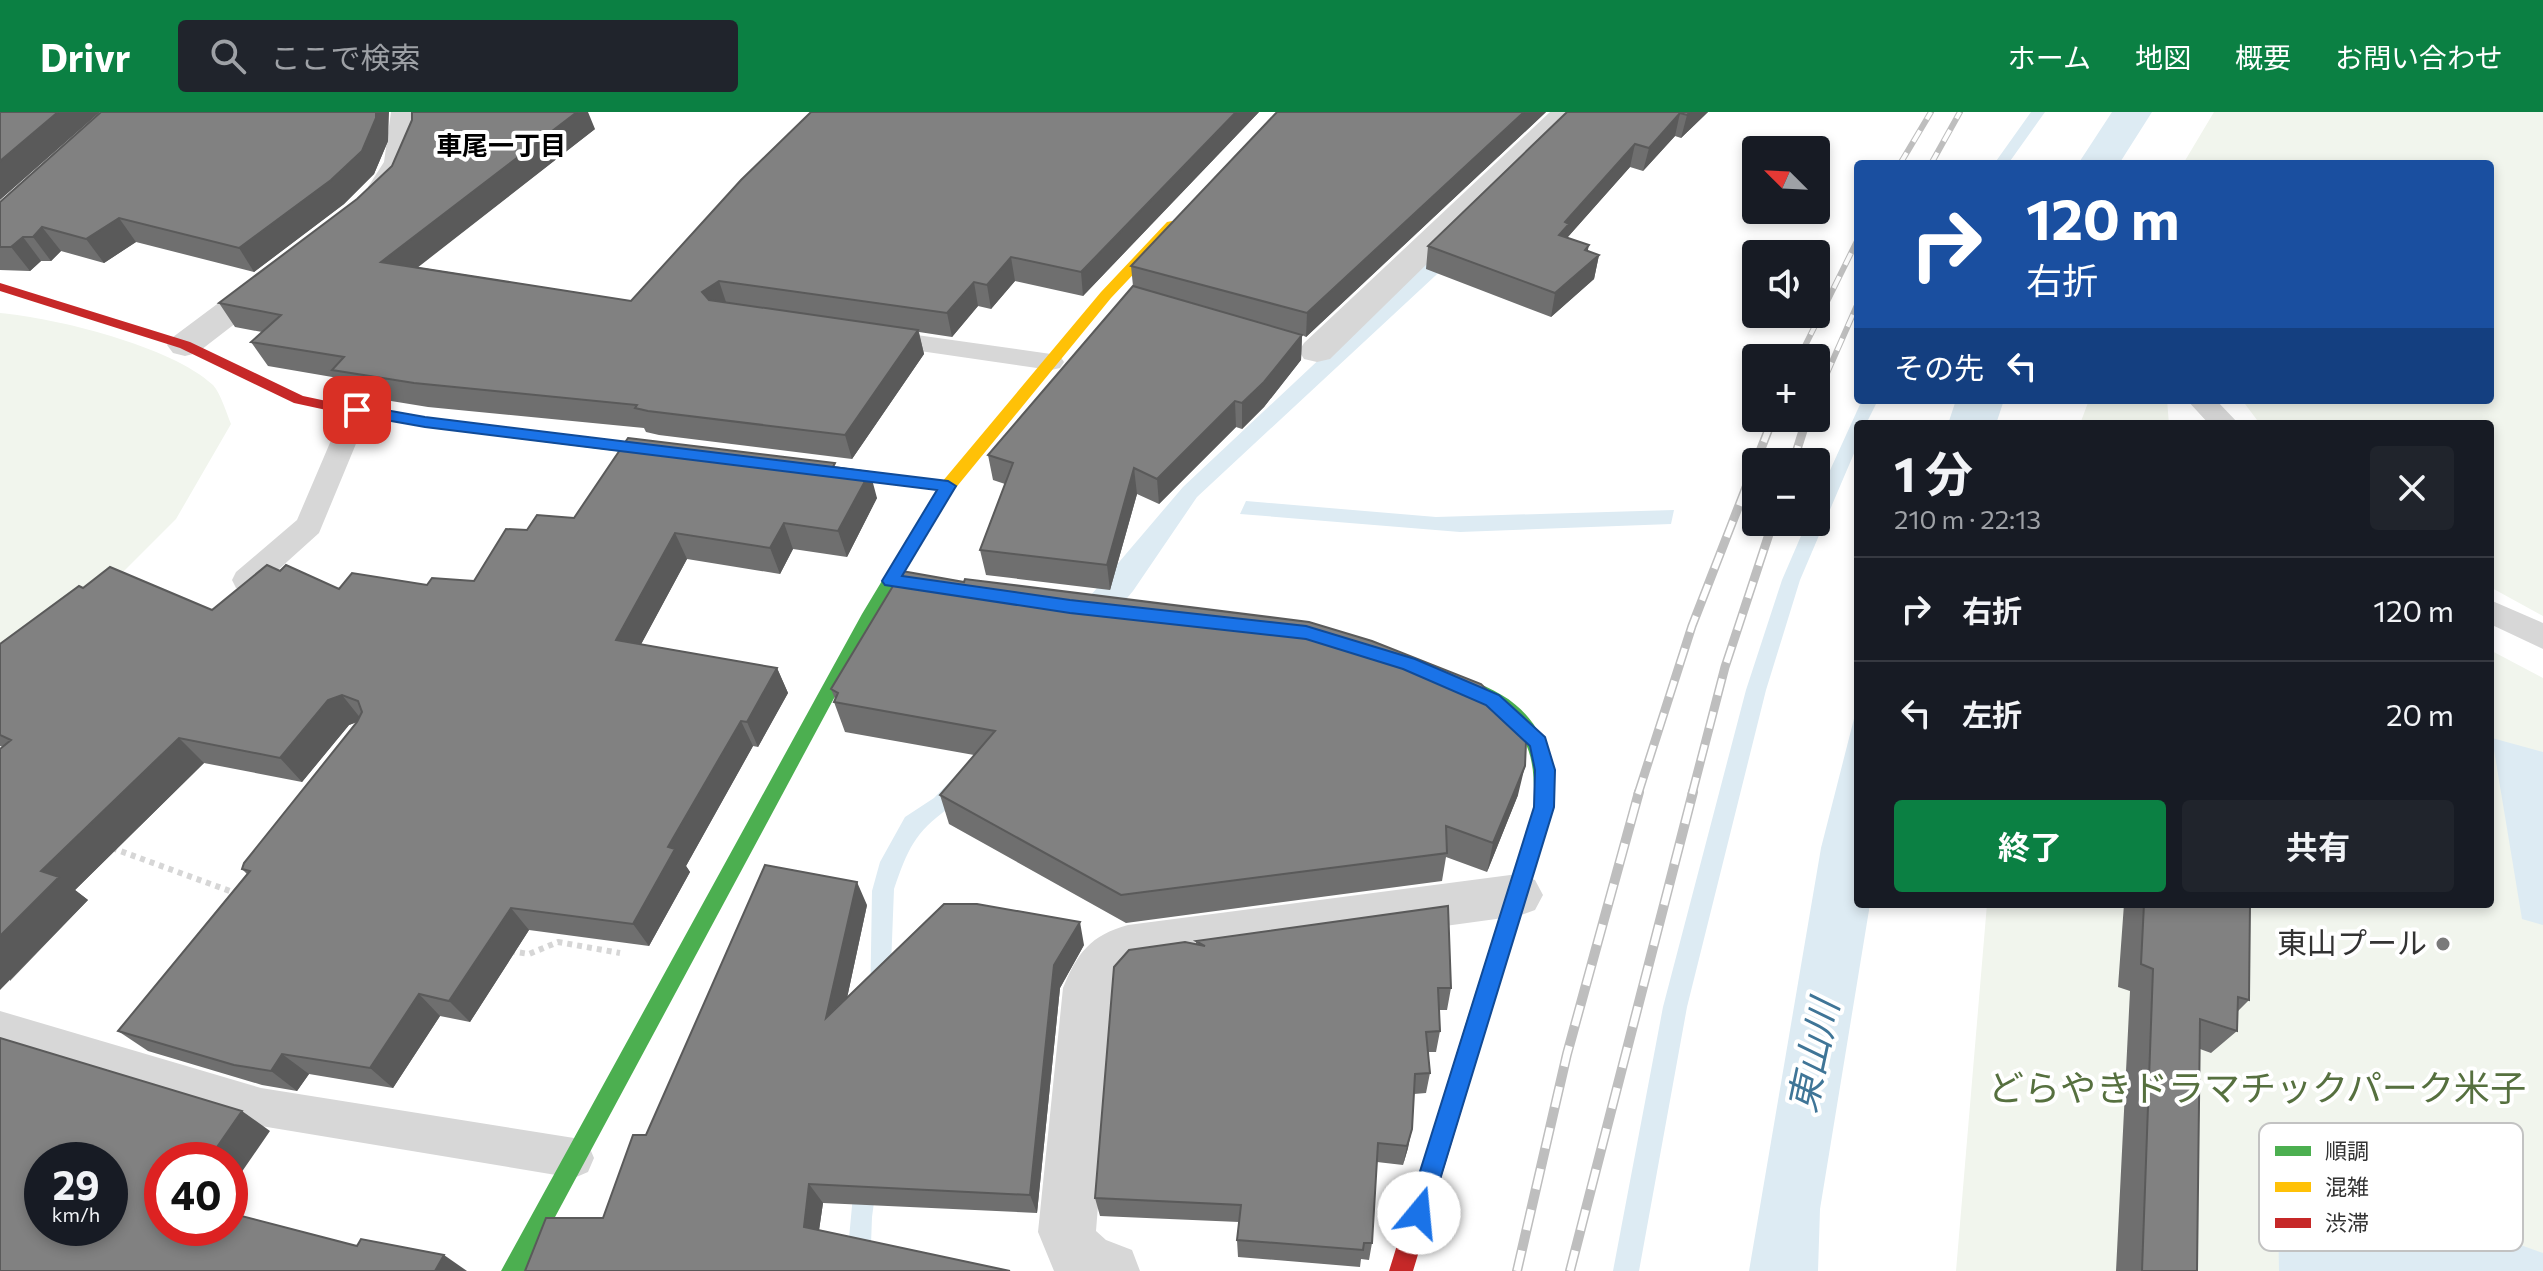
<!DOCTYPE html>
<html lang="ja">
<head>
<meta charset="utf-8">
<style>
	:root { --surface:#171b24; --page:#20242c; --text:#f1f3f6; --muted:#9ea1a6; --line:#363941; --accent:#0b8043 }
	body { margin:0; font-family:Commissioner,"Noto Sans JP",sans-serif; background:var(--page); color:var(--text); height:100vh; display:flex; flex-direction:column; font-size:30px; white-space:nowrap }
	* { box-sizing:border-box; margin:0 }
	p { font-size:26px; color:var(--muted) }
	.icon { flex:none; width:44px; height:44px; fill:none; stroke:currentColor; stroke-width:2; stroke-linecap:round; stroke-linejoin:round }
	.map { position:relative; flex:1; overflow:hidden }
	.sheet { position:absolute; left:1854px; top:308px; width:640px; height:488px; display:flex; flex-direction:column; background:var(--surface); border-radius:8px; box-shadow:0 4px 12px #0003 }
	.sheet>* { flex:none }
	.guide { position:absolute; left:1854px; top:48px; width:640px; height:244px; border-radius:8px; box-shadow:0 4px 12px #0003; background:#1a4fa0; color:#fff; overflow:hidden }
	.needle { width:52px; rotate:294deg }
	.controls { position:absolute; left:1742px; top:24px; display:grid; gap:16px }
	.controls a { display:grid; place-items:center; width:88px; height:88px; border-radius:8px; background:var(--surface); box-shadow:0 4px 12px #0003; font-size:40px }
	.speed { position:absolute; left:24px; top:1030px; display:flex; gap:16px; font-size:40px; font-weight:700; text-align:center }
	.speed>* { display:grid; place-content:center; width:104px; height:104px; border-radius:50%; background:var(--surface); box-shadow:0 4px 12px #0003; line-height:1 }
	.speed small { font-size:20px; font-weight:400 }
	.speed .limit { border:12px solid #d22; background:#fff; color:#111 }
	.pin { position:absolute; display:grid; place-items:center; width:68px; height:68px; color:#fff; margin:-34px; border-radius:16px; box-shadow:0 4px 12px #0006 }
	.me { position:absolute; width:88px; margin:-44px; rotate:17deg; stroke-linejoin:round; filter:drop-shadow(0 0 6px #0008) }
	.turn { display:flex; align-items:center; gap:28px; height:168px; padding:0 40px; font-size:36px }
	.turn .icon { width:104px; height:104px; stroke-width:2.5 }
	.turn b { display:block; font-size:56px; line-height:68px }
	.then { display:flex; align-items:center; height:76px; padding:0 40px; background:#0003; gap:16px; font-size:30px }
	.round { display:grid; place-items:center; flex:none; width:84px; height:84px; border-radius:8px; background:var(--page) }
	.summary { display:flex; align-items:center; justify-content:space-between; height:136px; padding:0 40px }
	h1 { font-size:48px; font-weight:700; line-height:60px }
	.button { display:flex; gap:16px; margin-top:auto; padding:16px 40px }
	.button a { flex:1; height:92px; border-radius:8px; background:var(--accent); color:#fff; font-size:32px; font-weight:700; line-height:92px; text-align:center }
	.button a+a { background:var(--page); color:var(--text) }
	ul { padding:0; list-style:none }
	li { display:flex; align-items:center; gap:24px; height:104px; padding:0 40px; border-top:2px solid var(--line) }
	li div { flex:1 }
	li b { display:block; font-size:30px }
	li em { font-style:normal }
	header { display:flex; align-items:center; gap:48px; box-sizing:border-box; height:112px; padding:0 40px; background:var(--accent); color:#fff }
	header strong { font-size:38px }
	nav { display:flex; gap:44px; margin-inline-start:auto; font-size:28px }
	.search { width:560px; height:72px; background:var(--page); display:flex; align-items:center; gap:20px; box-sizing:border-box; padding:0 28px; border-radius:8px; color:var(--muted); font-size:30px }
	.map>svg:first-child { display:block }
	.green { fill:#f1f5ed }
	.water { fill:#ddebf3 }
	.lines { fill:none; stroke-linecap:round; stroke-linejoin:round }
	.stream { fill:#ddebf3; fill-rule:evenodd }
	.path { stroke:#d6d6d6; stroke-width:6; stroke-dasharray:5 5; stroke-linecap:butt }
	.lane { fill:#d7d7d7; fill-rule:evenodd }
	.street { fill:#d7d7d7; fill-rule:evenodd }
	.fast { fill:#4caf50; fill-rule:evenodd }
	.slow { fill:#ffc107; fill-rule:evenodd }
	.jam { fill:#c62828; fill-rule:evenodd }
	.rail-far2-casing { stroke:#bebebe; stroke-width:6 }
	.rail-far1-casing { stroke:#bebebe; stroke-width:9 }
	.rail-casing { stroke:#bebebe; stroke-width:10 }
	.rail-far2 { stroke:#fff; stroke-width:4; stroke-dasharray:13; stroke-linecap:butt }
	.rail-far1 { stroke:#fff; stroke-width:6; stroke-dasharray:17; stroke-linecap:butt }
	.rail { stroke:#fff; stroke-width:7; stroke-dasharray:21; stroke-linecap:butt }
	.wall { fill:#6f6f6f }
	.shaded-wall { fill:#5a5a5a }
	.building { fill:#818181; stroke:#5a5a5a; stroke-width:2; fill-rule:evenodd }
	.route { fill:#1a73e8; stroke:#114b97; stroke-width:2 }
	.poi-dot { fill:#7a7a7a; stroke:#fff; stroke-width:3 }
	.labels { text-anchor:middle; stroke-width:8; stroke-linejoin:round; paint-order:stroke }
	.far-neighbourhood-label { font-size:26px; font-weight:bold; fill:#000; stroke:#fff }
	.poi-label { font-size:30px; fill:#333; stroke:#fff; text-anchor:end }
	.near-park-label { font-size:36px; fill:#56703f; stroke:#fff }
	.near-water-label { font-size:38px; font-style:italic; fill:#3f7597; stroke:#fff }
	.key { fill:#fff; stroke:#c2c2c2; stroke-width:2 }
	.key-label { font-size:22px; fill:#333 }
</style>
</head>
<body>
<header>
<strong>Drivr</strong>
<div class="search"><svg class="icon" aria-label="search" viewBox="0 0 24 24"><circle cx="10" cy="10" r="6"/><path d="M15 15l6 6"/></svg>ここで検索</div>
<nav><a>ホーム</a><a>地図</a><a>概要</a><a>お問い合わせ</a></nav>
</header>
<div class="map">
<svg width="2543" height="1159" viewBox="0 0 2543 1159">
	<rect width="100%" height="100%" fill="#fff"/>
	<path class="green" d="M2214,0h329v504l-53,-29v-163h-230l-18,-24h248v-236h-307z
		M0,201c56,5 171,33 213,72 8,9 13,27 18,39l-55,95 -53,53 -123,94z
		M2089,288h78l2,24h-89z
		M2490,538l53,28v593h-587l31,-367h503z"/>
	<path class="water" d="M1583,0l-120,138 -266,247 -64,94 -184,217c-35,25 -41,41 -55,81l-9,232 -13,96 -2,54h-24l24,-260 2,-120 8,-29 25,-45 29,-19 124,-127 33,-76 92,-108z
		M2112,0h40l-33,52h-41z
		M1956,288h48l-8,24h-48z
		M1246,389l190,16 238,-7 -3,14 -211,8 -220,-18z
		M1858,591v201h12l-50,305 -2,62h-69l72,-423z
		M2492,626l51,14v173l-21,-6z
		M2277,1045l266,96v18h-264z"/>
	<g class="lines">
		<path class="stream" d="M2031,0h14l-37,52h-14z
			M1862,288h16l-12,24h-8v20l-58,136 -34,110 -79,317 -48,264h-26l50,-264 83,-317 36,-110 25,-58h9v-21z"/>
		<path class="path" d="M112,736l126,46
			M510,839l19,3 29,-12 62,11"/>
		<path class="lane" d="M881,218l170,24 9,2 4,6 -4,6 -9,2 -179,-26 -4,-6z
			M2187,288h29l23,24h-30z
			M357,289l9,3 4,6 -51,123 -61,55 -11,3 -11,-3 -4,-8 4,-8 61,-52 47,-110 4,-6z
			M2490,488l53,23v26l-53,-25z
			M0,899l261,77 313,50 14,6 6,14 -6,14 -14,6 -313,-52 -261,-79z"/>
		<path class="street" d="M391,0h30c0,32 -5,57 -26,82h-22l-5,-7 16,-25z
			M1550,0h32l-252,247 -13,3 -13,-3 -5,-8 5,-8z
			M272,157l12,3 5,7 -5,7 -87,67 -12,3 -12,-3 -6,-8 6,-8 87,-65z
			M1518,762l17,6 8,15 -8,15 -17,6 -387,53 -16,19 -19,243 10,9 26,10 8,21h-86l-16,-39 25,-244c14,-35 28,-53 65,-63z"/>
		<path class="fast" d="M331,289l94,16 254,32 8,5 -8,5 -254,-32 -99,-18 -3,-3z
			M933,392l8,6 -66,112 -349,649h-25l361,-657 65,-108z
			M1468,568c65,21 86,62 86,127l-67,219 -3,7 -8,3 -8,-3 -3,-7 69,-219c2,-70 -13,-83 -72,-115l-3,-5 3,-5z"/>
		<path class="slow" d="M1172,109l5,1v6l-66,70 -157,192 -15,24h-12l-2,-4 17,-28 159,-190 66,-70z"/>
		<path class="jam" d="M0,171l190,59 113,54 33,7 3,3 -8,5 -37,-8 -114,-55 -180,-57z
			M811,352l137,17 8,5 -8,5 -143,-18 -2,-4z
			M1476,904l8,3 3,7 -74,245h-24l76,-245 3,-7z"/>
		<defs>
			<path id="rail-far2" d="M1900,52l31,-52
				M1931,52l29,-52
				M1799,246l59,-119
				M1816,286l42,-95"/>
			<path id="rail-far1" d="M1793,350l14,-44
				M1638,682l54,-168 81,-208
				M1692,682l33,-127 48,-145"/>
			<path id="rail" d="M1517,1159l50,-217 72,-262
				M1570,1159l123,-479"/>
		</defs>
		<use href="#rail-far2" class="rail-far2-casing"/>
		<use href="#rail-far1" class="rail-far1-casing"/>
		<use href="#rail" class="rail-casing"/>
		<use href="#rail-far2" class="rail-far2"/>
		<use href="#rail-far1" class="rail-far1"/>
		<use href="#rail" class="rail"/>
	</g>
	<path class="wall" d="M811,0h448l-176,184 -68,-15 -24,28 -13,-3 -26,31 -33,-5 5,22 -72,105 -193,-24 -13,-3 -2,-4 -216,-21 -80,-13 -10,-16 -70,-12 -17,-24 11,-10 -27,-5 -16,-24 138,-104 35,-33 20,-46 183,9 -178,138 214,34z
		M1277,0h269l-240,225 -4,-2 -1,25 -37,47 -22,22 -6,-2 -77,77 -22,-10 -27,96 -124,-15 -6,-25 25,-66 -12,-4 -5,-25 145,-169 -2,-20z
		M1567,0h141l-27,26 -6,-2 -32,35 -13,-4 -63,71 21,13 11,4 -5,24 -43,38 -125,-48 2,-23z
		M388,29l-14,33 -30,30 -90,68 -118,-30 -32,21 -43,-12 -10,10h-10l-11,10 -30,-1v-68z
		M836,355l41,31 -30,59 -54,-8 -13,25 -93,-15 -46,85 136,24 11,25 -30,54 -5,-1 -67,120 4,6 -41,74 -120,-16 -59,92 -30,-6 -47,72 -84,-14 -12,17 -35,-6 -114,-34 -30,-20 129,-157 -5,-5 115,-147 -8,3 -47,57 -98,-19 -129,127 13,10 -78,81 -7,-234 -3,-1v-102l83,-56 129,22 68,-39 59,18 88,-4 47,-4 53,-51 47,-12z
		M831,577l687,106 -31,77 -41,-15 -4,24 -316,42 -177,-99 -9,-29 34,-40 -129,-23 -11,-30 1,-3z
		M2124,792h126l-1,96 -11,11 -1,20 -26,22 -11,-4 -3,222h-81l14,-280 -12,-4z
		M867,793l-20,93 237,-53 -24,43 -23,225 -214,-10 -4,27 -216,-12 43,-83z
		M1196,829l255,47 -4,22h-8l1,21 -4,21h-8l2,21 -4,20 -12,1 -6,54 -5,17 -26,-3 -5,81 -3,17 -8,-1 -1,8 -122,-10 -1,-17 2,-18 -139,-6 -5,-18 101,-254z"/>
	<path class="shaded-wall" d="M58,0h42l-100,88v-39z
		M376,0h13l-1,29 -14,33 -30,30 -90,68 -15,-24z
		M577,0h11l7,17 -201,157 -13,-24z
		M1236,0h23l-176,184 -2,-24z
		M1524,0h22l-240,225 1,-24z
		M1690,0h18l-27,26 6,-23z
		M1680,1l-5,23 -32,35 6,-23z
		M1635,32l-5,23 -64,72 -7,-4 6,-13z
		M119,106l17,24 -32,21 -18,-24z
		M42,115l19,24 -10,10 -18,-24z
		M23,125l18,24 -11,10 -19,-24z
		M1589,133l-5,23 15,-13 -5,24 -43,38 4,-24z
		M1011,145l4,24 -24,28 -4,-24z
		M719,169l8,24 -16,10 -9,-23z
		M974,170l4,24 -26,31 -5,-24z
		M918,218l6,24 -72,105 -7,-24z
		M1302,223l-1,25 -37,47 -22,22v-26z
		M1235,289l1,26 -77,77 -2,-25z
		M1134,356l3,26 -27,96 -3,-25z
		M870,360l7,26 -30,59 -9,-26z
		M784,411l9,26 -13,25 -10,-26z
		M675,421l12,26 -57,106 -14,-25z
		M777,556l11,25 -30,54 -11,-25z
		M342,583l20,25 -13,5 -47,57 -22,-24 48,-58z
		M741,609l12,25 -67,120 4,6 -41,74 -16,-22 35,-77z
		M179,626l25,25 -129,127 13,10 -88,90v-54l41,-65z
		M1525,654l-7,29 -31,77 6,-29z
		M857,770l10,23 -29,135 -12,-22z
		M511,796l18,22 -59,92 -21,-21z
		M1080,810l4,23 -24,43 -23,225 -7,-18 24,-230z
		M419,882l21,22 -47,72 -23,-20z
		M282,942l27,20 -12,17 -26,-20z
		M242,999l28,20 -40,58v-29h-22z
		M1412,1017l-4,19 -5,17 4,-19z
		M809,1072l14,19 -6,41 -13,-17z
		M444,1143l23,16h-32z"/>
	<path class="building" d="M0,0h58l-58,49z
		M101,0h275v6l-14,33 -31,29 -92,68 -120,-30 -33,21 -44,-12 -9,10h-10l-12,10h-11v-45z
		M412,0h165l-196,150 250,39 110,-121 70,-68h425l-155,160 -70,-15 -24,28 -13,-3 -27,31 -228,-32 -17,11 7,8 209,30 -73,105 -197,-24 -13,-3 2,-3 -223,-22 -82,-13 12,-13 -93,-15 30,-27 -62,-12 138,-104 35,-33 20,-46z
		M1277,0h247l-217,201 -176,-47z
		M1567,0h123l-3,3 -7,-2 -31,35 -14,-4 -70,78 4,2 -10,11 30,10 -4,5 14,5 -44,38 -127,-47z
		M1133,174l169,49 -38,47 -22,21 -7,-2 -78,78 -23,-11 -27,97 -127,-15 33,-87 -25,-8z
		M628,326l207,25 -2,4 37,5 -32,59 -54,-8 -14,25 -95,-15 -59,107 161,28 -30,54 -6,-1 -73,126 7,2 -42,75 -122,-16 -62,93 -30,-7 -49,74 -88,-14 -11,17 -37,-6 -116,-34 132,-160 -8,-2 2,-6 113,-141 5,-10 -4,-11 -16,-6 -14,5 -48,58 -101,-20 -138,133 18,6 -59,59v-187l11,-9 -11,-5v-91l79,-58 4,2 27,-21 102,43 55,-45 13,6 6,-6 53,24 13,-16 75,12 5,-7 42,3 32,-52 21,1 10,-15 37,3z
		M902,459l62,11 1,-3 344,43 63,19 109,43 36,35 9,23 -1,24 -32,77 -47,-17 1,27 -326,42 -181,-100 55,-64 -161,-29 4,-9 -7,-4z
		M765,753l92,17 -31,136 118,-114h33l103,18 -26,43 -24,230 -221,-11 -5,43 206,44h-485l21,-53h57l30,-83h13z
		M2144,792h106l-1,96 -11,-3 -1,34 -37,-12 -3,252h-55l11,-302 -12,-5z
		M1448,794l3,82h-13l2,43 -14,1 4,41 -15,1 -3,55 -5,17 -29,-3 -6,100h-8l-1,7 -126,-10 4,-35 -146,-7 19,-231 15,-17 56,-8 20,4 -9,-5z
		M0,926l242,73 -34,49h-46v68h68v-15l127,33 4,-7 83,16 -9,16h-435zM42,1048h68v68h-68z"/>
	<path class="route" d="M357,293l68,12 523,64 8,5 -54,90 168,24 236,26 109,33 84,36 46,42 10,33 -1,37 -127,415 -8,3 -8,-3 -4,-9 127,-406 1,-37 -5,-24 -44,-41 -83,-36 -97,-30 -236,-26 -185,-28 -3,-4 55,-91 -512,-63 -73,-13 -3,-4z"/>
	<circle class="poi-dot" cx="2443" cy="832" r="8"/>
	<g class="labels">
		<g class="far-neighbourhood-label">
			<text x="501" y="43">車尾一丁目</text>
		</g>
		<g class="poi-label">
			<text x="2427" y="842">東山プール</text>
		</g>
		<g class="near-park-label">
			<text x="2257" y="989">どらやきドラマチックパーク米子</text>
		</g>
		<g class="near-water-label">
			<text transform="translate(1814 944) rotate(-78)" y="13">東山川</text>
		</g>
	</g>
	<rect x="2259" y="1011" width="264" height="128" rx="12" class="key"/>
	<rect x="2275" y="1034" width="36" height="10" fill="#4caf50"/>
	<rect x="2275" y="1070" width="36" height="10" fill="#ffc107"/>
	<rect x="2275" y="1106" width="36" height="10" fill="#c62828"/>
	<g class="key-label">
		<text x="2325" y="1047">順調</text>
		<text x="2325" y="1083">混雑</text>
		<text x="2325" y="1119">渋滞</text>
	</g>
</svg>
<div class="controls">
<a><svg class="needle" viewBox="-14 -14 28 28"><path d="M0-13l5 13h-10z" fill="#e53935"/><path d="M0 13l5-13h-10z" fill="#9ea1a6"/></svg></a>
<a><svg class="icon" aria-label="sound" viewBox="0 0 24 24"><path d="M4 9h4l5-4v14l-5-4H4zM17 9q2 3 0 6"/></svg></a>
<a>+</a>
<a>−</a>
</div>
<div class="speed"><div>29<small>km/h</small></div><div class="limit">40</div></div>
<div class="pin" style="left:357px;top:298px;background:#d93025"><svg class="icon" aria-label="arrive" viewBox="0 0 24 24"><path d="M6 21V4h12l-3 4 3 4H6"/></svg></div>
<svg class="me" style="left:1419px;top:1101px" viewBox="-20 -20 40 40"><circle r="19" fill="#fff"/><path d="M0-13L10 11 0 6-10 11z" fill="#1a73e8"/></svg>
<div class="guide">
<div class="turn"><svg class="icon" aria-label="right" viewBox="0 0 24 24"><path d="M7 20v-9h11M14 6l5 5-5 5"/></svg><div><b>120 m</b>右折</div></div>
<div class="then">その先<svg class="icon" aria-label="left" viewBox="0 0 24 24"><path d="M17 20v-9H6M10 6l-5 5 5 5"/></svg></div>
</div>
<section class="sheet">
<div class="summary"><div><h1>1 分</h1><p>210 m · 22:13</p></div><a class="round"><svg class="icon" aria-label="close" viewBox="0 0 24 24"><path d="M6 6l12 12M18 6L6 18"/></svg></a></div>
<ul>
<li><svg class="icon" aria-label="right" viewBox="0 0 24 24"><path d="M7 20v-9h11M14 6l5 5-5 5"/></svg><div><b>右折</b></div><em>120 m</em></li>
<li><svg class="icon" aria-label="left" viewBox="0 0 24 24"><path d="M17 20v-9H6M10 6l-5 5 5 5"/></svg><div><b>左折</b></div><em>20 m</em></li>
</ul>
<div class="button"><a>終了</a><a>共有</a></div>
</section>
</div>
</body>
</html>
